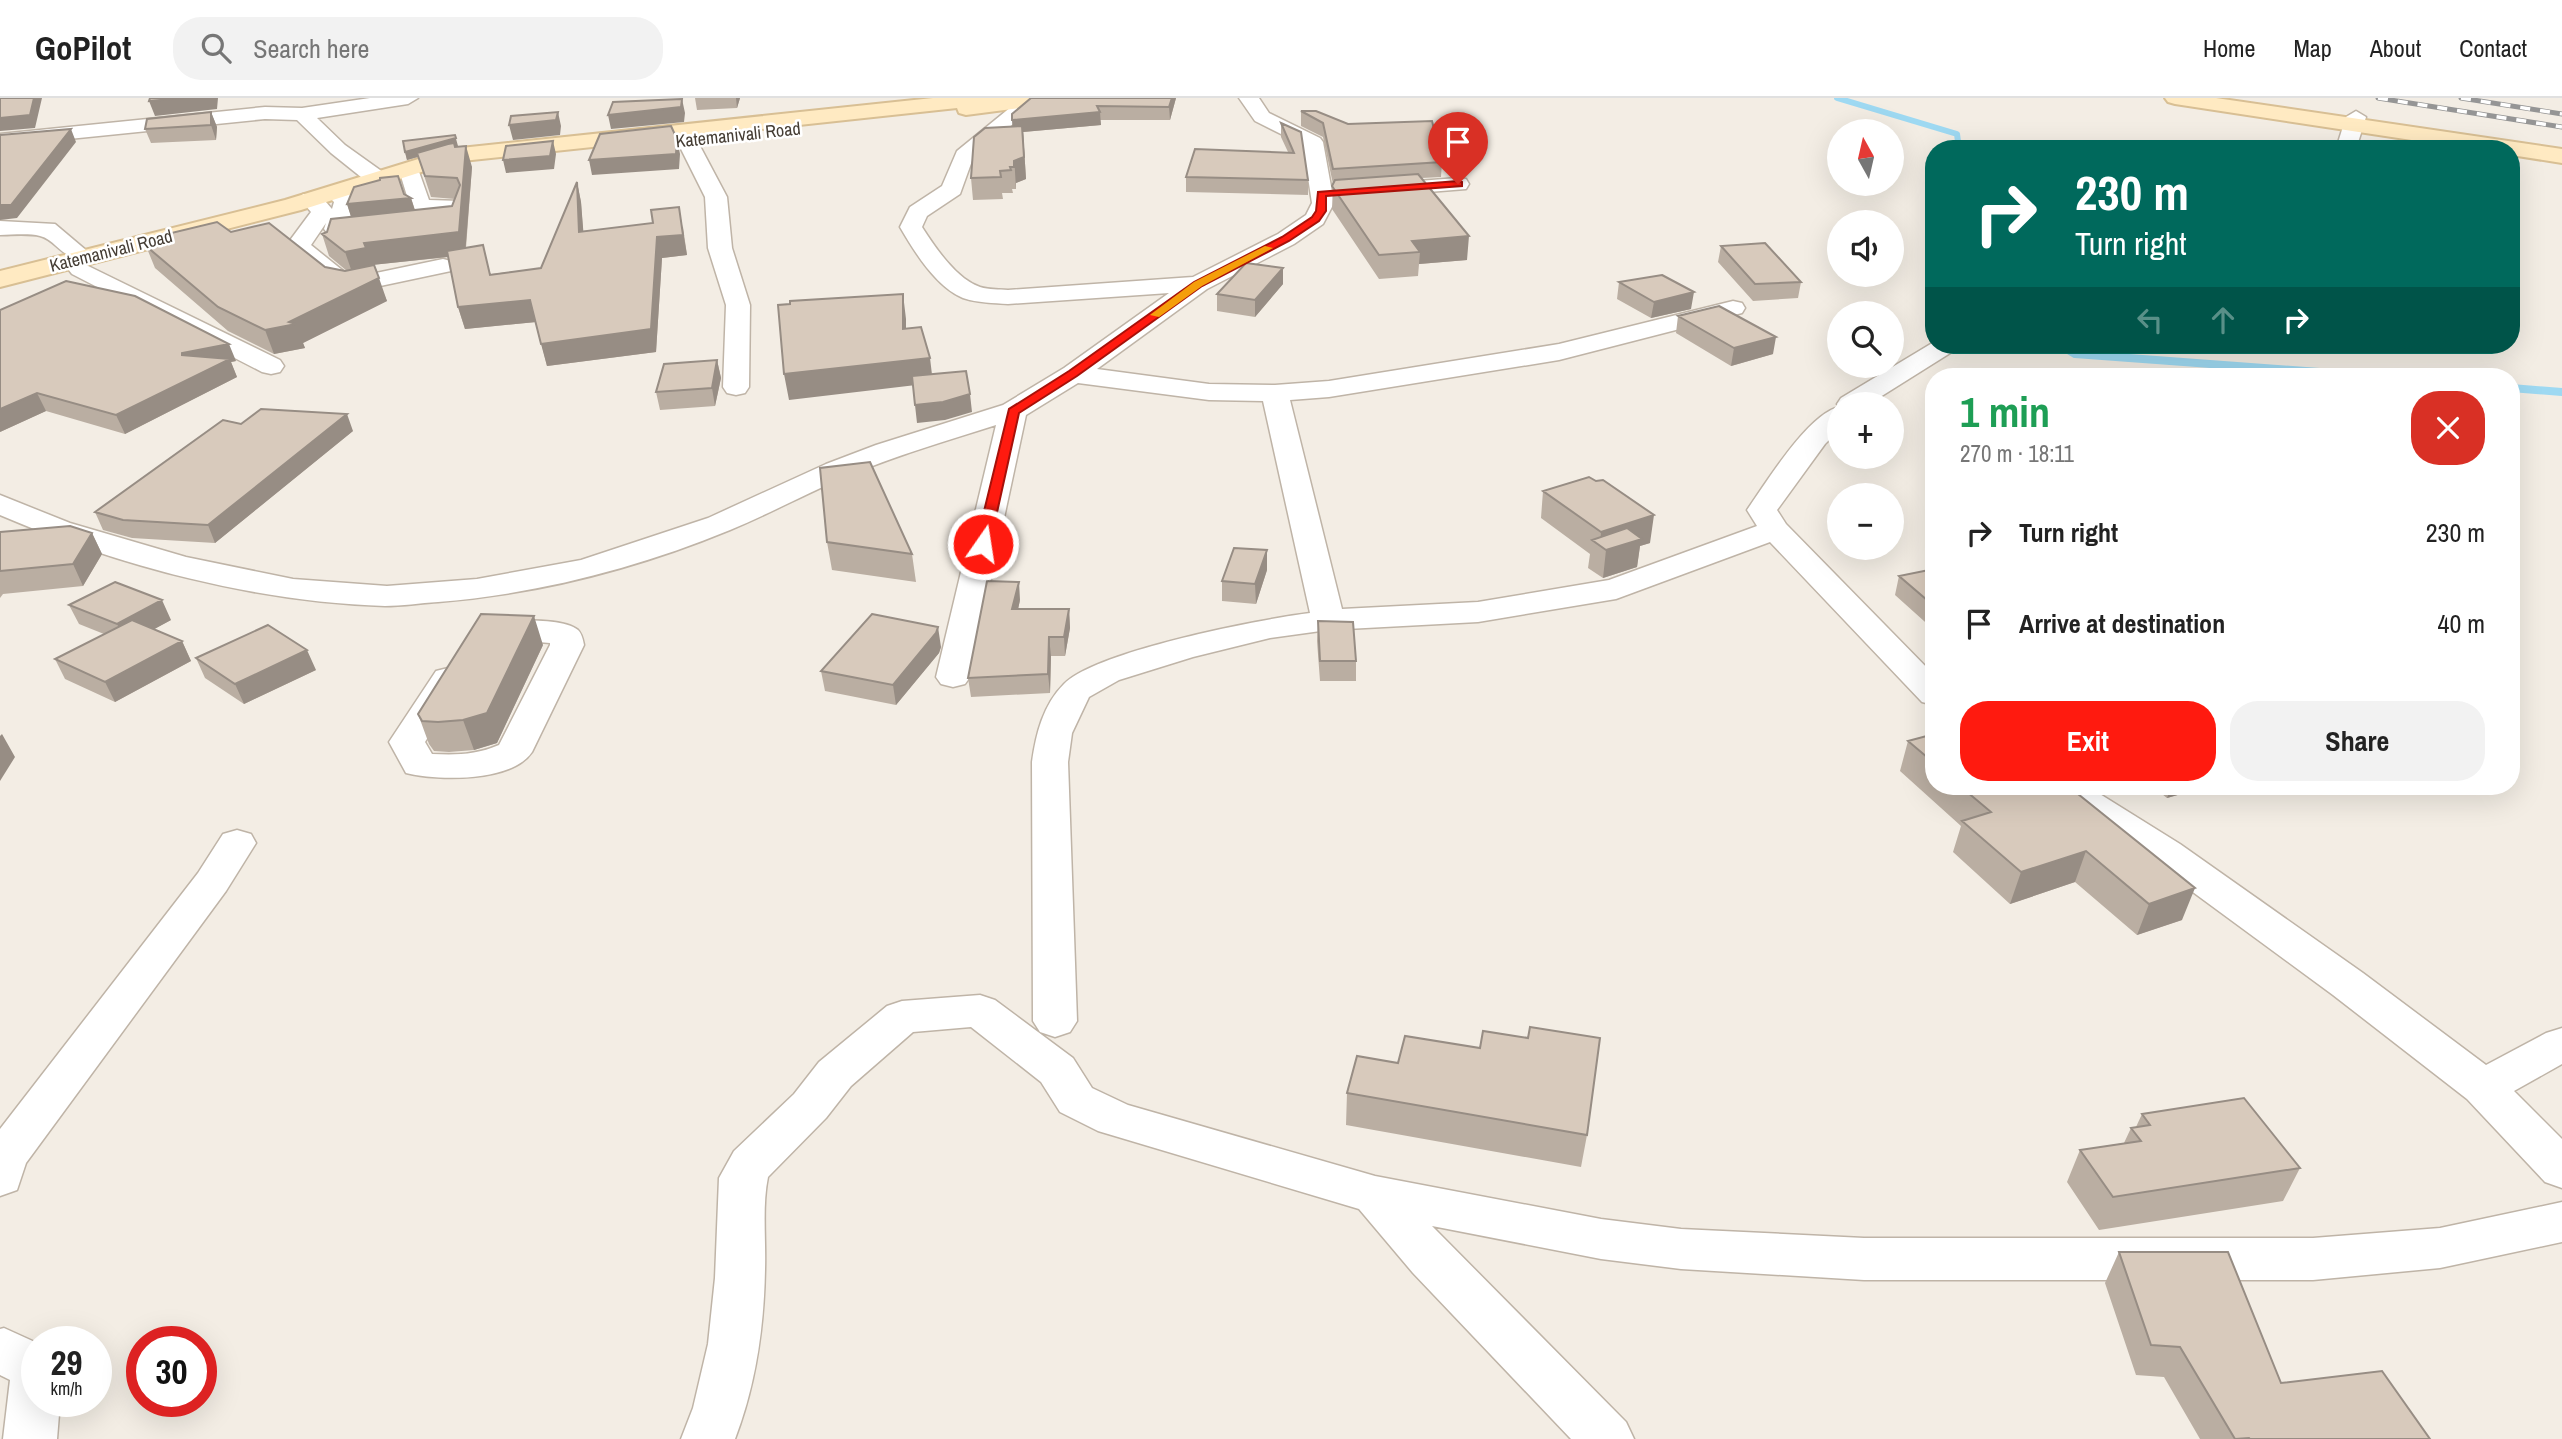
<!DOCTYPE html>
<html lang="en">
<head>
<meta charset="utf-8">
<style>
	:root { --surface:#fff; --page:#f2f2f2; --text:#222; --muted:#767676; --line:#e0e0e0; --accent:#ff1a0f }
	body { margin:0; font-family:"Archivo Narrow",sans-serif; background:var(--page); color:var(--text); height:100vh; display:flex; flex-direction:column; font-size:26px; white-space:nowrap }
	* { box-sizing:border-box; margin:0 }
	p { font-size:23px; color:var(--muted) }
	.icon { flex:none; width:38px; height:38px; fill:none; stroke:currentColor; stroke-width:2; stroke-linecap:round; stroke-linejoin:round }
	.map { position:relative; flex:1; overflow:hidden }
	.panel { position:absolute; left:1925px; top:270px; width:595px; height:427px; display:flex; flex-direction:column; background:var(--surface); border-radius:28px; box-shadow:0 7px 28px #0002 }
	.panel>* { flex:none }
	.banner { position:absolute; left:1925px; top:42px; width:595px; height:214px; border-radius:28px; box-shadow:0 7px 28px #0002; background:#00695c; color:#fff; overflow:hidden }
	.needle { width:46px; rotate:352deg }
	.buttons { position:absolute; left:1827px; top:21px; display:grid; gap:14px }
	.buttons a { display:grid; place-items:center; width:77px; height:77px; border-radius:50%; background:var(--surface); box-shadow:0 7px 28px #0002; font-size:35px }
	.speed { position:absolute; left:21px; top:1228px; display:flex; gap:14px; font-size:35px; font-weight:700; text-align:center }
	.speed>* { display:grid; place-content:center; width:91px; height:91px; border-radius:50%; background:var(--surface); box-shadow:0 7px 28px #0002; line-height:1 }
	.speed small { font-size:18px; font-weight:400 }
	.speed .limit { border:10px solid #d22; background:#fff; color:#111 }
	.pin { position:absolute; display:grid; place-items:center; width:60px; height:60px; color:#fff; margin:-72px -30px; border-radius:50% 50% 50% 0; rotate:-45deg; box-shadow:0 0 7px #0007 }
	.pin .icon { rotate:45deg }
	.me { position:absolute; width:77px; margin:-38px; rotate:13deg; stroke-linejoin:round; filter:drop-shadow(0 0 5px #0008) }
	.turn { display:flex; align-items:center; gap:24px; height:147px; padding:0 35px; font-size:32px }
	.turn .icon { width:91px; height:91px; stroke-width:2.5 }
	.turn b { display:block; font-size:49px; line-height:60px }
	.lanes { display:flex; align-items:center; height:66px; padding:0 35px; background:#0003; justify-content:center; gap:35px; direction:ltr }
	.lanes .off { opacity:.35 }
	.round { display:grid; place-items:center; flex:none; width:74px; height:74px; border-radius:28px; background:var(--page) }
	.head { display:flex; align-items:center; justify-content:space-between; height:119px; padding:0 35px }
	h1 { font-size:42px; font-weight:700; line-height:52px; color:#1e9e55 }
	.action { display:flex; gap:14px; margin-top:auto; padding:14px 35px }
	.action a { flex:1; height:80px; border-radius:28px; background:var(--accent); color:#fff; font-size:28px; font-weight:700; line-height:80px; text-align:center }
	.action a+a { background:var(--page); color:var(--text) }
	ul { padding:0; list-style:none }
	li { display:flex; align-items:center; gap:21px; height:91px; padding:0 35px }
	li div { flex:1 }
	li b { display:block; font-size:26px }
	li em { font-style:normal }
	header { display:flex; align-items:center; gap:42px; box-sizing:border-box; height:98px; padding:0 35px; background:var(--surface); border-bottom:2px solid var(--line) }
	header strong { font-size:33px }
	nav { display:flex; gap:38px; margin-inline-start:auto; font-size:24px }
	.search { width:490px; height:63px; background:var(--page); display:flex; align-items:center; gap:18px; box-sizing:border-box; padding:0 24px; border-radius:28px; color:var(--muted); font-size:26px }
	.map>svg:first-child { display:block }
	.lines { fill:none; stroke-linecap:round; stroke-linejoin:round }
	.stream-far1 { stroke:#9ed9f2; stroke-width:6 }
	.stream { stroke:#9ed9f2; stroke-width:8 }
	.street-casing { stroke:#bfb4a7; stroke-width:3 }
	.secondary-casing { stroke:#d8bf94; stroke-width:4 }
	.street { fill:#fff; fill-rule:evenodd }
	.secondary { fill:#ffeac2; fill-rule:evenodd }
	.rail-casing { stroke:#959595; stroke-width:5 }
	.rail { stroke:#fff; stroke-width:3.5; stroke-dasharray:10; stroke-linecap:butt }
	.wall { fill:#baaea2 }
	.shaded-wall { fill:#978d84 }
	.building { fill:#d8cabc; stroke:#978d84; stroke-width:2 }
	.route { fill:#ff1a0f; stroke:#a6110a; stroke-width:2 }
	.slow { fill:#f59e0b }
	.labels { text-anchor:middle; stroke-width:5; stroke-linejoin:round; paint-order:stroke }
	.far-street-label { font-size:18px; fill:#453d34; stroke:#fff }
</style>
</head>
<body>
<header>
<strong>GoPilot</strong>
<div class="search"><svg class="icon" aria-label="search" viewBox="0 0 24 24"><circle cx="10" cy="10" r="6"/><path d="M15 15l6 6"/></svg>Search here</div>
<nav><a>Home</a><a>Map</a><a>About</a><a>Contact</a></nav>
</header>
<div class="map">
<svg width="2562" height="1341" viewBox="0 0 2562 1341">
	<rect width="100%" height="100%" fill="#f3ede4"/>
	<g class="lines">
		<path class="stream-far1" d="M1837,0l120,36 2,15"/>
		<path class="stream" d="M2060,247l15,9 298,22
			M2511,290l51,4"/>
		<defs>
			<path id="street" d="M370,0h48l-10,6 -91,14 28,27 42,30 3,5 -3,5h-16l-40,-32 -34,-33 -32,-1 -265,27v-12l265,-27 37,1z
				M1022,0h16l2,3 -67,57 -13,36 -33,22 -5,11c13,20 34,52 58,60 9,3 19,2 28,3l185,-13 85,-43 28,-19 6,-12 -9,-58 -48,-24 -16,-23h20l10,15 51,25 3,4 11,61 -11,21 -29,20 -87,45 -110,80 112,15 66,1 54,-4 230,-37 174,-43 9,2 3,5 -3,5 -183,47 -230,37 -39,3 52,209 136,-7 131,-22 148,-54 -10,-16c19,-27 61,-96 92,-103v23l-14,14 -48,66 9,14 148,151v30l-12,-3 -152,-160 -154,57 -138,23 -150,8 -58,8 -77,19 -74,23 -30,17 -17,36 -4,29 9,259 -7,11 -15,5 -15,-5 -7,-11 -1,-259c4,-28 11,-57 32,-78 32,-33 197,-65 246,-71l-47,-212 -54,-1 -131,-17 -52,32 -56,262 -5,7 -12,3 -12,-3 -5,-7 60,-252c-50,16 -102,31 -151,52 -38,16 -76,37 -115,53 -92,38 -193,64 -292,72 -18,1 -36,4 -53,4 -130,-4 -266,-40 -385,-91v-20l70,28 116,34 107,22 94,7 90,-7 104,-19 127,-42 118,-54 50,-19 127,-40 61,-37 105,-75 -161,11c-15,-1 -30,-1 -45,-6 -27,-11 -49,-47 -63,-71l10,-20 32,-21 15,-35z
				M2356,13l10,6 -10,32h-20l10,-32z
				M682,27l7,2 3,4 35,66 5,51 18,57 -1,82 -4,6 -9,2 -9,-2 -4,-6 3,-82 -18,-57 -3,-51 -33,-66 3,-4z
				M410,66l7,2 12,34 32,1 3,5 -6,19 -120,13 -8,-2 -6,-7 2,-6 -15,22 41,33 91,-19 8,2 4,5 -4,5 -99,21 -18,-4 -42,-35 -4,-10 23,-31 -11,-13 3,-5h16l13,15 2,-7 -9,-9 3,-5h16l13,12 -9,23 92,-9h-16l-13,-5 -12,-39 4,-4z
				M1458,80l8,1 3,5 -3,5 -88,7 -8,-1 -3,-5 3,-5 8,-1z
				M0,123l55,3 32,27 -4,5c-21,5 -26,-16 -43,-20 -12,-3 -28,-1 -40,-1z
				M80,164l200,98 4,6 -4,6 -9,2 -9,-2 -190,-98 -4,-5 4,-5z
				M1934,244v3h25l-4,5 -86,54h-30v3l-2,-3 4,-6z
				M490,522c20,1 73,-3 88,10 4,4 5,10 6,15l-52,107c-20,30 -94,29 -126,21l-17,-31 47,-71 12,-3 12,3 5,7 -40,64 7,12c24,1 44,1 67,-9l51,-100v-2l-72,-6 -5,-7 5,-7z
				M2043,688h44l93,58 183,129 123,92 60,-32 16,-5v36l-48,27 48,48v49l-17,-6 -78,-83 -134,-104 -181,-133 -104,-68z
				M237,732l14,4 5,9 -30,48 -200,272 -9,27 -17,6v-67l198,-256 25,-39z
				M980,897l15,5 78,58 19,30 36,17 247,71 226,43 80,10 183,9h449l127,-10 122,-26v40l-122,26 -127,12h-449l-183,-11 -80,-10 -169,-33 194,196 8,17h-63l-158,-166 -54,-64 -261,-78 -38,-19 -19,-30 -70,-55 -58,5 -62,54 -25,32 -58,59c-6,29 -2,63 -3,92 -1,59 -9,115 -30,170h-54l12,-31 15,-64 7,-66 4,-100 15,-27 60,-57 25,-32 68,-56 15,-5z
				M4,1230l33,15v59h23l-3,37h-54l7,-59 -10,-5v-46z"/>
			<path id="secondary" d="M933,0h128l-3,4 -7,2 -85,11 -7,-2 -2,-5 -504,54 -152,48 -301,77v-16l285,-71 166,-51z
				M2165,0h51l346,51v14l-51,-8v-6h-40l-296,-45 -7,-2z"/>
		</defs>
		<use href="#street" class="street-casing"/>
		<use href="#secondary" class="secondary-casing"/>
		<use href="#street" class="street"/>
		<use href="#secondary" class="secondary"/>
		<defs>
			<path id="rail" d="M2378,0l184,29
				M2461,0l101,16"/>
		</defs>
		<use href="#rail" class="rail-casing"/>
		<use href="#rail" class="rail"/>
	</g>
	<path class="wall" d="M695,0h45l-3,10 -40,2z
		M1031,0h145l-6,22h-70l1,5 -78,7 3,47 -10,4v6h-4l1,4h-11l1,6 -30,1 -2,-22 41,-52z
		M1301,13l141,51 -1,15 -19,1 45,82 -48,4 -1,12 -39,3 -47,-70 1,-25 -10,-47 -22,-11z
		M211,14l6,15 -1,13 -65,3 -6,-14z
		M1281,25l27,57v15l-122,-3v-15l102,-25 -7,-15z
		M455,48l17,21 -6,81 25,26 50,-6 36,-86 4,20 2,29 100,-4 4,28 -25,3 -6,94 -109,14 -11,-44 -71,7 -7,-22 -9,-50 -78,8 16,36 -84,42 2,5 -31,6 -46,-23 -73,-63 -9,-22 19,-5 -2,-6 68,-3 94,35 22,4 -18,-15 -7,-22 5,-2 24,-16 -4,-12 57,-10 7,4 4,12 37,-4 3,-7 -24,-2 -13,-40 -11,3 -2,-8 53,-6z
		M1721,148l80,36 -3,16 -45,3 -35,-39z
		M1283,170v16l-28,33 -38,-6v-17z
		M66,183l170,80 -5,1 6,15 -112,57 -79,-23 -46,21z
		M1619,184l72,27 -40,9 -34,-19z
		M1678,218l95,38 -42,12 -55,-33z
		M717,262l4,18 -6,28 -55,4 -4,-18z
		M241,326l112,7 -138,112 -83,-5 -29,-8 -8,-18z
		M1543,393l107,52 -10,3 -3,21 -34,11 -15,-10 2,-14 -49,-36z
		M0,434l92,1 10,21 -19,32 -80,8 -3,4z
		M827,444l85,12 4,28 -84,-12z
		M1934,471v61l-39,-35 4,-19z
		M1267,472l-11,34 -34,-3v-20z
		M1020,502l-2,9h51l1,19 -5,28h-14l-1,37 -79,4 -3,-19z
		M69,507l102,15 -17,9 28,12 9,20 -76,41 -50,-23 -10,-20 49,-25 -25,-10z
		M1318,523l38,40v20h-36l-3,-40z
		M543,547l-46,98 -23,7 -25,2 -15,-1 -5,-7 -11,-30z
		M941,549l-2,6 -43,52 -71,-14 -4,-20z
		M196,560l120,12 -72,34 -39,-26z
		M1934,636v52h134l114,134 -45,15 -62,-53 -65,22 -57,-52 8,-26 -61,-55 8,-30z
		M2152,688h57l-42,12z
		M1347,995l240,42 -6,32 -235,-42z
		M2142,1016l158,54 -17,33 -184,29 -32,-48 13,-32 44,-7 7,-15 5,-1z
		M2119,1154l162,131 149,56h-230l-36,-62 -28,-2 -31,-92z"/>
	<path class="shaded-wall" d="M34,0h8l-7,30 -35,3v-13z
		M183,0h35l-1,11 -62,7 -6,-15z
		M736,0h4l-3,10z
		M1172,0h4l-6,22 -1,-13z
		M682,1l3,14 -1,9 -73,7 -3,-14z
		M211,14l6,15 -1,13 -5,-15z
		M558,14l3,14 -1,9 -47,5 -4,-15z
		M1100,14l1,13 -78,7 3,47 -10,4v6l-4,-69z
		M71,31l5,13 -59,76 -17,2v-15z
		M455,37l3,11h-3l5,18 -5,-18 -48,14 -2,-8z
		M677,41l3,15 -1,15 -87,6 -3,-15z
		M553,43l3,13 -2,15 -48,4 -3,-13z
		M466,48l6,21 -7,88 -93,10 -19,10 -8,-23 19,-9 95,-11z
		M577,84l4,20 4,50 -6,-20z
		M411,100l5,16 -64,6 -5,-16z
		M679,109l8,48 -25,3 -6,94 -109,14 -6,-22z
		M1469,138l-2,24 -48,4 1,-12 -8,-11z
		M1283,170v16l-28,33v-17z
		M379,180l8,23 -84,42 2,5 -31,6 -9,-24 24,-8z
		M1694,194l-3,17 -40,9 3,-16z
		M903,196l3,25v35l-3,-25z
		M530,202l6,22 -71,7 -7,-22z
		M1776,239l-3,17 -42,12 3,-18z
		M229,246l7,17 -5,1 6,15 -112,57 -9,-19 66,-60v-2z
		M930,260l3,25 -144,17 -5,-26z
		M717,262l4,18 -6,28 -3,-18z
		M37,295l9,18 -46,21v-23z
		M970,296l2,18 -27,8 -28,3 -2,-18z
		M347,316l6,17 -138,112 -7,-18z
		M1654,417l-4,28 -10,3 -3,21 -34,11 3,-28 -6,-5 1,-13z
		M92,435l10,21 -19,32 -10,-22z
		M1267,452v20l-11,34 -1,-20z
		M1019,484l1,18 -6,28 -2,-19z
		M162,502l9,20 -44,24 -10,-20z
		M1069,511l1,19 -5,28 -1,-19z
		M534,518l9,29 -46,98 -23,7 -11,-30z
		M938,529l3,20 -2,6 -43,52 -3,-20z
		M1049,539l2,19 -1,37 -2,-19z
		M182,543l9,20 -76,41 -10,-20z
		M307,552l9,20 -72,34 -9,-20z
		M2,636l13,23 -15,24v-45z
		M2172,688h37l-42,12z
		M2086,753l-11,31 -65,22 11,-32z
		M2195,790l-13,32 -45,15 12,-31z"/>
	<path class="building" d="M0,0h34l-4,17 -30,3z
		M150,0h33l-34,3z
		M1031,0h141l-3,9 -72,-1 3,6 -88,8v-6z
		M682,1l-1,8 -73,8 5,-13z
		M1301,13h15l32,13 84,-3 10,41 -109,7 -10,-46z
		M211,14v13l-66,4 2,-10z
		M558,14l-2,8 -47,5 2,-9z
		M1281,25l20,9 7,48 -122,-3 9,-28 99,4z
		M671,28l6,13 -1,15 -87,6 11,-26z
		M1022,28l2,31 -10,4v6h-4l1,3 -11,1 1,6 -30,1 3,-41 11,-9z
		M71,31l-60,76h-11v-70z
		M455,37l1,3 -51,14 -2,-11z
		M553,43l-3,15 -47,4 3,-14z
		M454,45l1,4 11,-1 -7,86 -95,11 2,5 -21,4 -23,-18 5,-2 4,-13 121,-13 8,-21 -3,-7 -32,-2 -8,-23 31,-9z
		M1418,76l51,62 -57,5 8,11 -41,3 -47,-69 3,-6z
		M398,78l6,18 7,4 -64,6 7,-17 26,-7v-2z
		M577,84l2,50 74,-9 -2,-13 28,-3 4,28 -26,2 -6,92 -110,15 -11,-44 -72,7 -11,-56 36,-6 7,30 51,-7z
		M217,124l14,10 38,-9 56,44 20,4 29,-6 5,13 -90,44 7,2 -31,6 -47,-23 -72,-61 22,-6 -5,-5z
		M1765,145l36,39 -46,2 -34,-38z
		M1246,165l37,5 -28,32 -38,-6z
		M1662,177l32,17 -40,10 -35,-20z
		M66,183l69,15 94,48 -47,9v2l48,4 -114,56 -79,-22 -37,16v-99z
		M903,196v35l18,-2 9,31 -146,16 -6,-69 12,-1v-3z
		M1719,208l57,31 -42,11 -56,-32z
		M717,262l-5,28 -56,4 8,-28z
		M966,273l4,23 -27,8 -28,3 -3,-29z
		M261,311l86,5 -139,111 -85,-5 -28,-8 128,-92 18,4z
		M870,364l42,92 -85,-12 -7,-74z
		M1589,379l7,4 7,-1 51,35 -53,17 -58,-41z
		M70,428l22,7 -19,31 -73,7v-39z
		M1627,430l15,11 -36,11 -14,-10z
		M1234,450l33,2 -12,34 -33,-3z
		M1934,471v37l-35,-30z
		M987,483l32,1 -7,27h57l-5,28h-15l-1,37 -80,4z
		M115,484l47,18 -45,24 -48,-19z
		M481,516l53,2 -47,97 -24,7 -25,2 -16,-1 -4,-7z
		M872,516l66,13 -2,6 -43,52 -72,-14z
		M132,522l50,21 -77,41 -50,-23z
		M1318,523l35,1 3,39h-36z
		M268,527l39,25 -72,34 -39,-26z
		M1934,636v29l-26,-22z
		M1960,688h108l127,102 -46,16 -63,-53 -65,21 -59,-51 29,-9z
		M1530,929l70,11 -13,97 -240,-42 10,-37 41,7 7,-27 75,12 3,-17 45,7z
		M2244,1000l56,70 -187,29 -33,-47 61,-9 -10,-13 19,-3 -8,-11z
		M2119,1154h109l53,131 101,-12 48,68h-180l-1,-1 -14,1 -55,-92 -29,-2z"/>
	<path class="route" d="M1458,83l4,1v4l-136,10v15l-7,10 -30,20 -87,45 -125,90 -58,37 -29,131 -2,3h-10l-2,-3 33,-135 60,-38 125,-89 88,-45 30,-20 4,-6 2,-19z"/>
	<path class="slow" d="M1265,148l8,2 -71,38 -43,31 -9,-2 44,-33z"/>
	<g class="labels">
		<g class="far-street-label">
			<text transform="translate(738 37) rotate(-6)" y="6">Katemanivali Road</text>
			<text transform="translate(111 153) rotate(-14)" y="6">Katemanivali Road</text>
		</g>
	</g>
</svg>
<div class="buttons">
<a><svg class="needle" viewBox="-14 -14 28 28"><path d="M0-13l5 13h-10z" fill="#e53935"/><path d="M0 13l5-13h-10z" fill="#767676"/></svg></a>
<a><svg class="icon" aria-label="sound" viewBox="0 0 24 24"><path d="M4 9h4l5-4v14l-5-4H4zM17 9q2 3 0 6"/></svg></a>
<a><svg class="icon" aria-label="search" viewBox="0 0 24 24"><circle cx="10" cy="10" r="6"/><path d="M15 15l6 6"/></svg></a>
<a>+</a>
<a>−</a>
</div>
<div class="speed"><div>29<small>km/h</small></div><div class="limit">30</div></div>
<div class="pin" style="left:1458px;top:86px;background:#d93025"><svg class="icon" aria-label="arrive" viewBox="0 0 24 24"><path d="M6 21V4h12l-3 4 3 4H6"/></svg></div>
<svg class="me" style="left:983px;top:446px" viewBox="-20 -20 40 40"><circle r="17" fill="#ff1a0f" stroke="#fff" stroke-width="3"/><path d="M0-11L8 9 0 5-8 9z" fill="#fff"/></svg>
<div class="banner">
<div class="turn"><svg class="icon" aria-label="right" viewBox="0 0 24 24"><path d="M7 20v-9h11M14 6l5 5-5 5"/></svg><div><b>230 m</b>Turn right</div></div>
<div class="lanes"><svg class="icon off" aria-label="left" viewBox="0 0 24 24"><path d="M17 20v-9H6M10 6l-5 5 5 5"/></svg><svg class="icon off" aria-label="ahead" viewBox="0 0 24 24"><path d="M12 20V5M6 11l6-6 6 6"/></svg><svg class="icon" aria-label="right" viewBox="0 0 24 24"><path d="M7 20v-9h11M14 6l5 5-5 5"/></svg></div>
</div>
<section class="panel">
<div class="head"><div><h1>1 min</h1><p>270 m · 18:11</p></div><a class="round" style="background:#d93025;color:#fff"><svg class="icon" aria-label="close" viewBox="0 0 24 24"><path d="M6 6l12 12M18 6L6 18"/></svg></a></div>
<ul>
<li><svg class="icon" aria-label="right" viewBox="0 0 24 24"><path d="M7 20v-9h11M14 6l5 5-5 5"/></svg><div><b>Turn right</b></div><em>230 m</em></li>
<li><svg class="icon" aria-label="arrive" viewBox="0 0 24 24"><path d="M6 21V4h12l-3 4 3 4H6"/></svg><div><b>Arrive at destination</b></div><em>40 m</em></li>
</ul>
<div class="action"><a>Exit</a><a>Share</a></div>
</section>
</div>
</body>
</html>
